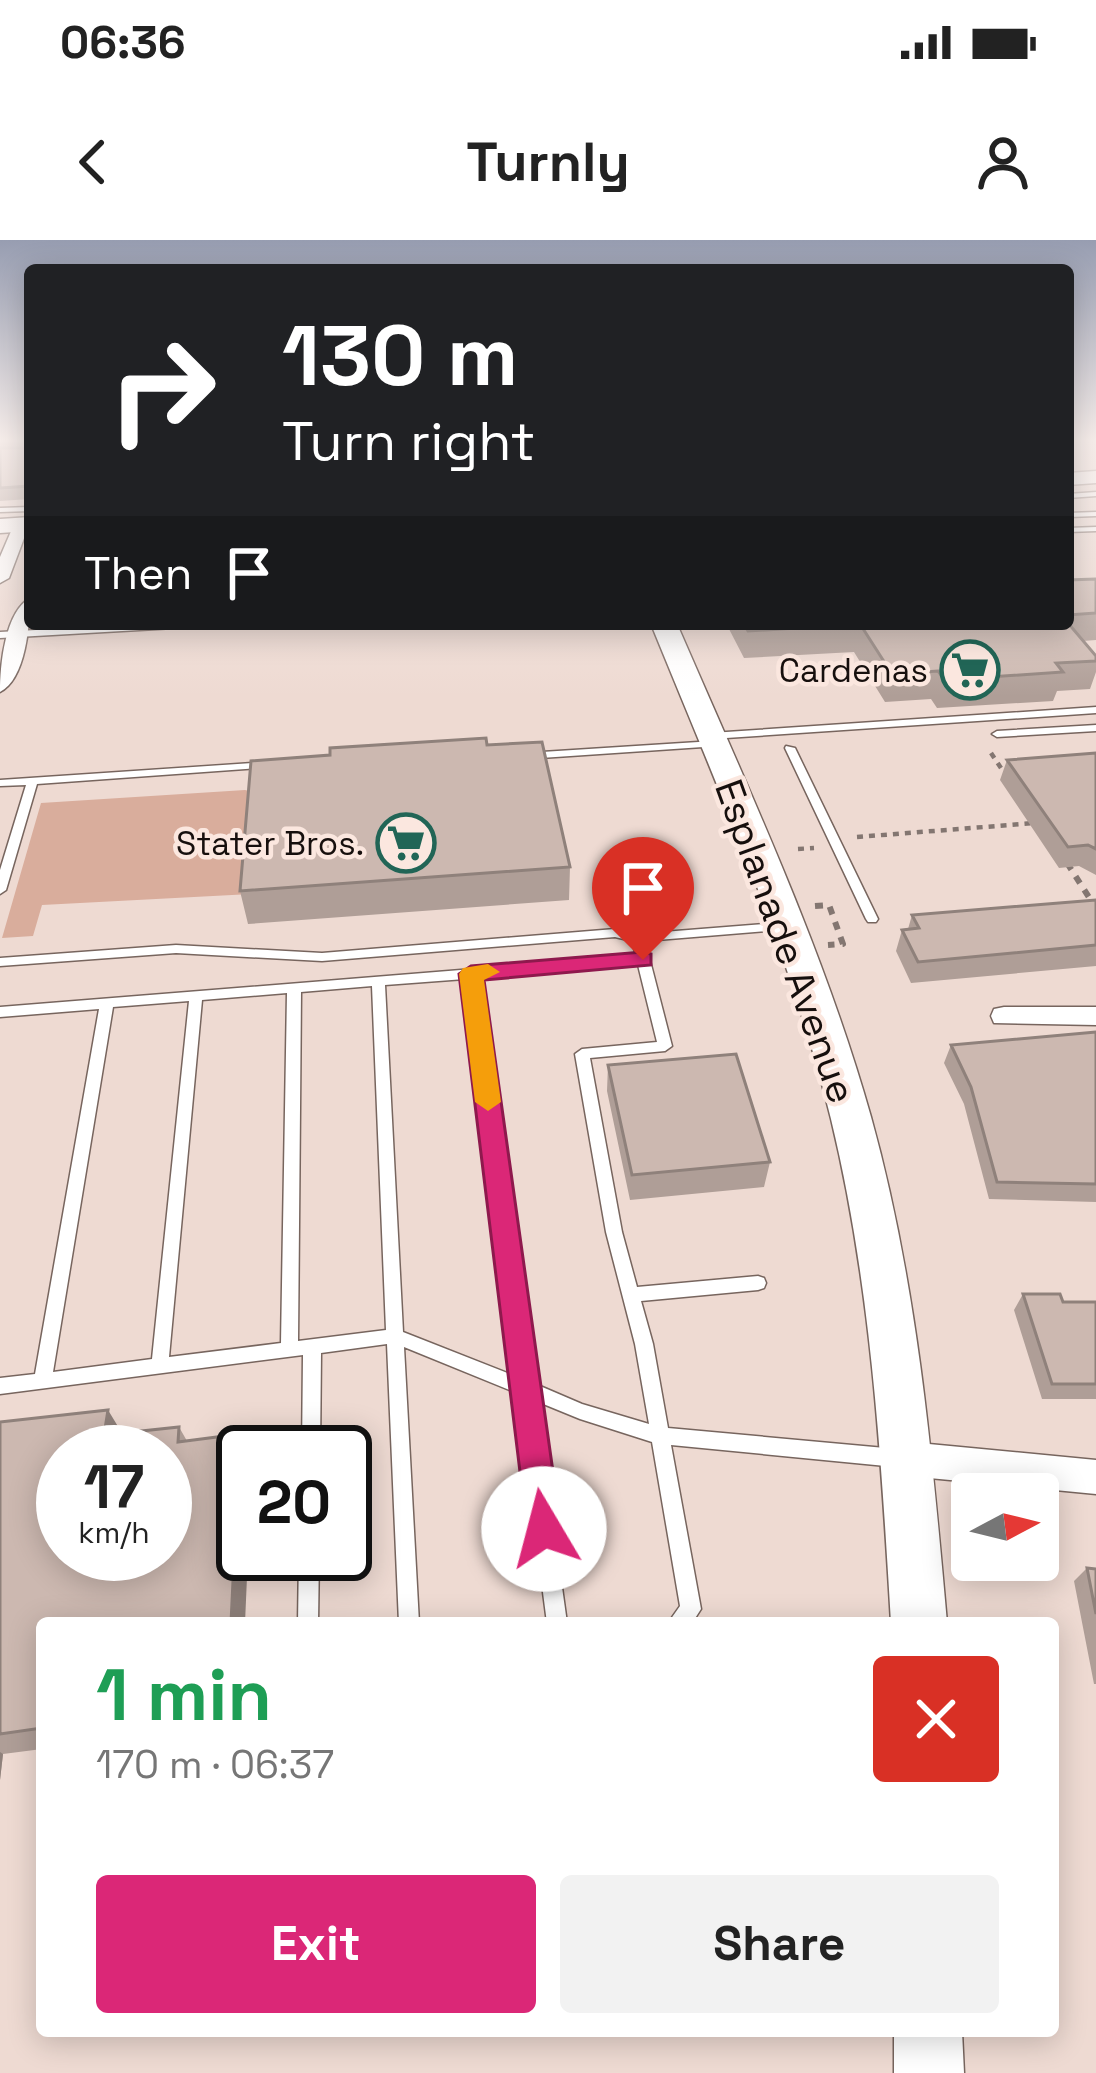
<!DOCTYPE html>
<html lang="en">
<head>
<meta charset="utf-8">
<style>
	:root { --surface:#fff; --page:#f2f2f2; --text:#222; --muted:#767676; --accent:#db2777 }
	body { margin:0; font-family:"Space Grotesk",sans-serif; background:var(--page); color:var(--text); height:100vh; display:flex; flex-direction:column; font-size:45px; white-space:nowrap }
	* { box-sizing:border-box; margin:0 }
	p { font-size:39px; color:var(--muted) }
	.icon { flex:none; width:66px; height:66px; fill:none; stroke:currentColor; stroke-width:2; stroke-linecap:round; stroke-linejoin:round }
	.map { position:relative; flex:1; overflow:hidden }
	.details { position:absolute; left:36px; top:1377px; width:1023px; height:420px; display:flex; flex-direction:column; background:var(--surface); border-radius:12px; box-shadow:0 6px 30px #0003 }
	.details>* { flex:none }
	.banner { position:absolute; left:24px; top:24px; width:1050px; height:366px; border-radius:12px; box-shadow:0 6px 30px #0003; background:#202124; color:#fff; overflow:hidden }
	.needle { width:78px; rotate:83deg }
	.controls { position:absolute; left:951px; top:1233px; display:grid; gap:24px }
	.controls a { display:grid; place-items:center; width:108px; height:108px; border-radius:12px; background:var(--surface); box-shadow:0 6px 30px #0003; font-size:60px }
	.speed { position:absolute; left:36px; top:1185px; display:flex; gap:24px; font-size:60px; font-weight:700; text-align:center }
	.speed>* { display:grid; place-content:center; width:156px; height:156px; border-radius:50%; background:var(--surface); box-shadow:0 6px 30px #0003; line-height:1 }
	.speed small { font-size:30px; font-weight:400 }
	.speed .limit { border:6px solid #111; border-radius:18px; background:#fff; color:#111 }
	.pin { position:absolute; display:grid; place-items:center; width:102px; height:102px; color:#fff; margin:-123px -51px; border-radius:50% 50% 50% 0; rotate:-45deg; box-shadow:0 0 12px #0007 }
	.pin .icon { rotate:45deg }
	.me { position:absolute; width:132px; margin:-66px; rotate:352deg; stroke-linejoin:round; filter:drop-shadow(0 0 9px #0008) }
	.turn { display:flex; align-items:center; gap:42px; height:252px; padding:0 60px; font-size:54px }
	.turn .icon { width:156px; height:156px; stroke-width:2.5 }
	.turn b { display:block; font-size:84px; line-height:102px }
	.then { display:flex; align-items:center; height:114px; padding:0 60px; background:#0003; gap:24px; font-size:45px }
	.round { display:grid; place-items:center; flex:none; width:126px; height:126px; border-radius:12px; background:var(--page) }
	.summary { display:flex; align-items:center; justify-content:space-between; height:204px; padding:0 60px }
	h1 { font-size:72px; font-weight:800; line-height:90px; color:#1e9e55 }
	.action { display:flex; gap:24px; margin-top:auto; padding:24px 60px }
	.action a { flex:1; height:138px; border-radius:12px; background:var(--accent); color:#fff; font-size:48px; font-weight:800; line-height:138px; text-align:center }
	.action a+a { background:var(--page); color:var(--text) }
	.status { display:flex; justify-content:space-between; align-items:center; height:84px; padding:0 60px; background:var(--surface); direction:ltr }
	.status svg { height:33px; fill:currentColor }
	header { display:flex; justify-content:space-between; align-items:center; height:156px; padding:0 60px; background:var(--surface); font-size:54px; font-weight:800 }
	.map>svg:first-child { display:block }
	.green { fill:#d9ad9c }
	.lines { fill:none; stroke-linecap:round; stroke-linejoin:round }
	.lane-casing { stroke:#77655e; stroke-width:3 }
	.street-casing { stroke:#77655e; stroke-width:3 }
	.secondary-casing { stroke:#77655e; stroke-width:3 }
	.path-far1 { stroke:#837671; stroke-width:4.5; stroke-dasharray:6 6; stroke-linecap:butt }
	.path { stroke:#837671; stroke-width:6; stroke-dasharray:8 8; stroke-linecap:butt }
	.lane { fill:#fff; fill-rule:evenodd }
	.street { fill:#fff; fill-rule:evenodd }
	.secondary { fill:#fff; fill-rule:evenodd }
	.wall { fill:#af9e97 }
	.shaded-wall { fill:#8f817b }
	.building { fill:#ccb8b0; stroke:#8f817b; stroke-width:3; fill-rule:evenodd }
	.route { fill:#db2777; stroke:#8e194d; stroke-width:3 }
	.slow { fill:#f59e0b }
	.labels { text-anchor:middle; stroke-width:9; stroke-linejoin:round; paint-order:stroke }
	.far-poi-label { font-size:33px; fill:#160f0d; stroke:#fbe7df; text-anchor:end }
	.street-label { font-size:39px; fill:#160f0d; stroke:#fbe7df }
</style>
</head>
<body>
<div class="status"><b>06:36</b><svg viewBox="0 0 49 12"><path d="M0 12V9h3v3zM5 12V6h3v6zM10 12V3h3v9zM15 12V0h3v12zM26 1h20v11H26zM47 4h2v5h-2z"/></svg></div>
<header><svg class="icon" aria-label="back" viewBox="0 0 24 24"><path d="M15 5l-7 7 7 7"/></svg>Turnly<svg class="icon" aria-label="person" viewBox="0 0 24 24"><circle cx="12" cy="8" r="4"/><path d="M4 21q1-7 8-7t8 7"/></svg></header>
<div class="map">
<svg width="1096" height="1833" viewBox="0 0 1096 1833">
	<rect width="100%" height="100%" fill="#eedad2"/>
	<path class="green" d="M245,550l13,3 -7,101 -209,11 -9,31 -31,2 39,-135z"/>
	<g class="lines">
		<defs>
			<path id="lane" d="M1096,252v4l-28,2v-4z
				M30,267v4l-30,1v-4z
				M1096,272v4l-28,1v-4z
				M1096,287v4l-28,1v-4z
				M144,384h53l-5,3 -192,11v-6z
				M1096,467v6l-385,26 -5,-3 5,-3z
				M1096,485v6l-99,6 -5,-3 5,-3z
				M714,501l5,3 -1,2 -192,13 -5,-3 5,-3z
				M786,506l9,2 83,171 -2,3h-8l-2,-3 -81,-171z
				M268,522l5,3 -1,2 -235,17 -31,106 -6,4v-24l26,-85 -26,1v-6z
				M788,682l6,4 -2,3 -147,12 27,105 -7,5 -75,7 32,174 15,55 121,-11 6,2 2,5 -2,5 -6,2 -117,11 12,43 15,84 228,21 6,3 3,6 -3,6 -6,3 -225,-22 30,164 -9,14h-24l12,-17 -28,-164 -72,-23 -44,-18 31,222h-20l-30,-230 -113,-46 15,276h-20l-12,-279 -66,9 -1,99h-18l1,-97 -303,39v-16l35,-4 64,-365 -99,8v-10l636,-51 -4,-15 -17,-4 -293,24 -146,-8 -176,13v-8l176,-13 146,8 293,-24 23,5zM638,725l19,77 -75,7 -7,5 31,178 29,112 14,80 -67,-20 -49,-21 -55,-405zM465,739l50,397 -112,-44 -18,-347zM372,746l14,344 -88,11 3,-349zM287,753l-6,350 -112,14 33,-357zM189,761l-37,358 -99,13 60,-365z
				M299,1314h20l-1,69h-20z"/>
			<path id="street" d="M15,282l14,3 -20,53 -9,5v-26z
				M30,358c0,25 -4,81 -30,94 0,-27 5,-80 30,-94z
				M1004,767h92v18l-102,-2 -3,-7 3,-7z
				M908,1202l188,18v34l-188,-18 -13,-5 -5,-12 5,-12z"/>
			<path id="secondary" d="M1096,231v12l-28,2v-12z
				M30,277v14l-30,2v-14z
				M651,384h26c70,162 146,323 194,493 46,165 61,336 76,506h-56c-10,-169 -20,-339 -60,-504 -42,-171 -114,-333 -180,-495z
				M894,1791h68l2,42h-70z"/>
		</defs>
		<use href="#lane" class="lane-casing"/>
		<use href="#street" class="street-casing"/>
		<use href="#secondary" class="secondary-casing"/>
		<path class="path-far1" d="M991,513l16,24
			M857,597l178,-14
			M798,609l16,-1
			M1066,622l3,4"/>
		<path class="path" d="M1067,623l25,39
			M815,666l14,-1 14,39 -15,1"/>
		<use href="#lane" class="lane"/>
		<use href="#street" class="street"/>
		<use href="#secondary" class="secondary"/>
	</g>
	<path class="wall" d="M0,200h30v59l-30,2z
		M1096,339v61l-13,1 13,15v16l-6,17 -33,2 -4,10 -116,7 -6,-9 -46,3 -31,-50 -110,6 -15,-29v-5h339v-44z
		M487,505l83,122 -1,33 -321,24 -8,-33z
		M1096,513v122l-17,-9 -20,2 -59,-88 7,-20z
		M1096,660v66l-185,17 -15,-32 6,-21 6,-1 4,-14z
		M1096,792v170l-107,-3 -25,-95 -20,-41 7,-18z
		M608,825l162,97 -6,25 -134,13 -23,-109z
		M1023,1054l40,8h33v97h-54l-28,-89z
		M0,1182l122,11 57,-6 8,14 -145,182v126l-39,5 -3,26z
		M1087,1328l9,1v115h-2l-20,-103z"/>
	<path class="shaded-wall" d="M108,1170l17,28 -21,-3z
		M240,1194l8,18h-5v102h5l-3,69h-14z
		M0,1512l3,2 -3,26z"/>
	<path class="building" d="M30,201v45l-30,2v-40h26z
		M1096,339v34l-28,2v-35z
		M1068,383l28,33v5l-40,2 7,9 -118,8 -7,-9 -46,3 -32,-50 -112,7 -4,-7z
		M486,498l1,7 55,-3 28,125 -330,24 11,-130 79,-6v-7z
		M1096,513v96l-8,-4 -20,2 -61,-87z
		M1096,660v45l-178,17 -16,-32 17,-2 -7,-13z
		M1096,792v152l-99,-2 -26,-95 -20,-42z
		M736,814l34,108 -138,13 -24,-110z
		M1023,1054h37l3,8h33v82h-44z
		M108,1170l-4,25 75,-8 -1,15 62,-8 -9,189h-189v105l-42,6v-312zM63,1212h102v102h-102z
		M1087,1328l9,1v45z"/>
	<linearGradient id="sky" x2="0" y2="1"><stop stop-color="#979db1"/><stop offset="0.44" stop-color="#f7eeeb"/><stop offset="1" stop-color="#f7eeeb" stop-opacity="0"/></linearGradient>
	<rect width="1096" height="456" fill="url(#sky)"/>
	<path class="route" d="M643,712l8,2v11l-167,15 77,549 -5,12 -12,5 -12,-5 -5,-12 -68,-555 12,-8z"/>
	<path class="slow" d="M488,724l12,8 -16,8 17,122 -13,9 -13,-9 -16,-128 4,-6z"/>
	<defs>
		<symbol id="supermarket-ring" viewBox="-11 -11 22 22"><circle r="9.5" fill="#fbe7df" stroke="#216556" stroke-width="1.5"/><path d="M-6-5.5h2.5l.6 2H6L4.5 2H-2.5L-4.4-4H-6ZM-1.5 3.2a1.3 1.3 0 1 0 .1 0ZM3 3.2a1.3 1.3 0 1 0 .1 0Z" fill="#216556"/></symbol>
	</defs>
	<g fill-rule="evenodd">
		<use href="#supermarket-ring" x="937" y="397" width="66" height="66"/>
		<use href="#supermarket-ring" x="373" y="570" width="66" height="66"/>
	</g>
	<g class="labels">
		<g class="far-poi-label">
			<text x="928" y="442">Cardenas</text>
			<text x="364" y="615">Stater Bros.</text>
		</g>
		<g class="street-label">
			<text transform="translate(786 701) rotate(70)" y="14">Esplanade Avenue</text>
		</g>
	</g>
</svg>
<div class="controls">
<a><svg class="needle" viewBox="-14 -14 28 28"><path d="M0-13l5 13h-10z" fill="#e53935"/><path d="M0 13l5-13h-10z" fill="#767676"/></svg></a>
</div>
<div class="speed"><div>17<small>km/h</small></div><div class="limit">20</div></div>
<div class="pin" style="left:643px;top:720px;background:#d93025"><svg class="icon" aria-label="arrive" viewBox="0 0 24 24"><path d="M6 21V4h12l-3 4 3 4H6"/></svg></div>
<svg class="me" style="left:544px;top:1289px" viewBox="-20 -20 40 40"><circle r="19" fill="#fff"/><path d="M0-13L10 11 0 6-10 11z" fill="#db2777"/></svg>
<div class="banner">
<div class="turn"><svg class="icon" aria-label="right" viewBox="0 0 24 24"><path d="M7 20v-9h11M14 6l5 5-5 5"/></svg><div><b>130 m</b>Turn right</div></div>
<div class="then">Then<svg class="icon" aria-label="arrive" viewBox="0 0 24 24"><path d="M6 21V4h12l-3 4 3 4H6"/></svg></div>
</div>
<section class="details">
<div class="summary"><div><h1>1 min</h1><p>170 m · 06:37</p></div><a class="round" style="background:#d93025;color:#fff"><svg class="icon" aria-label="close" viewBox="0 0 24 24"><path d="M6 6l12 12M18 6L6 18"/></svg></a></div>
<div class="action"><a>Exit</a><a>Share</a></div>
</section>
</div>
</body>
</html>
